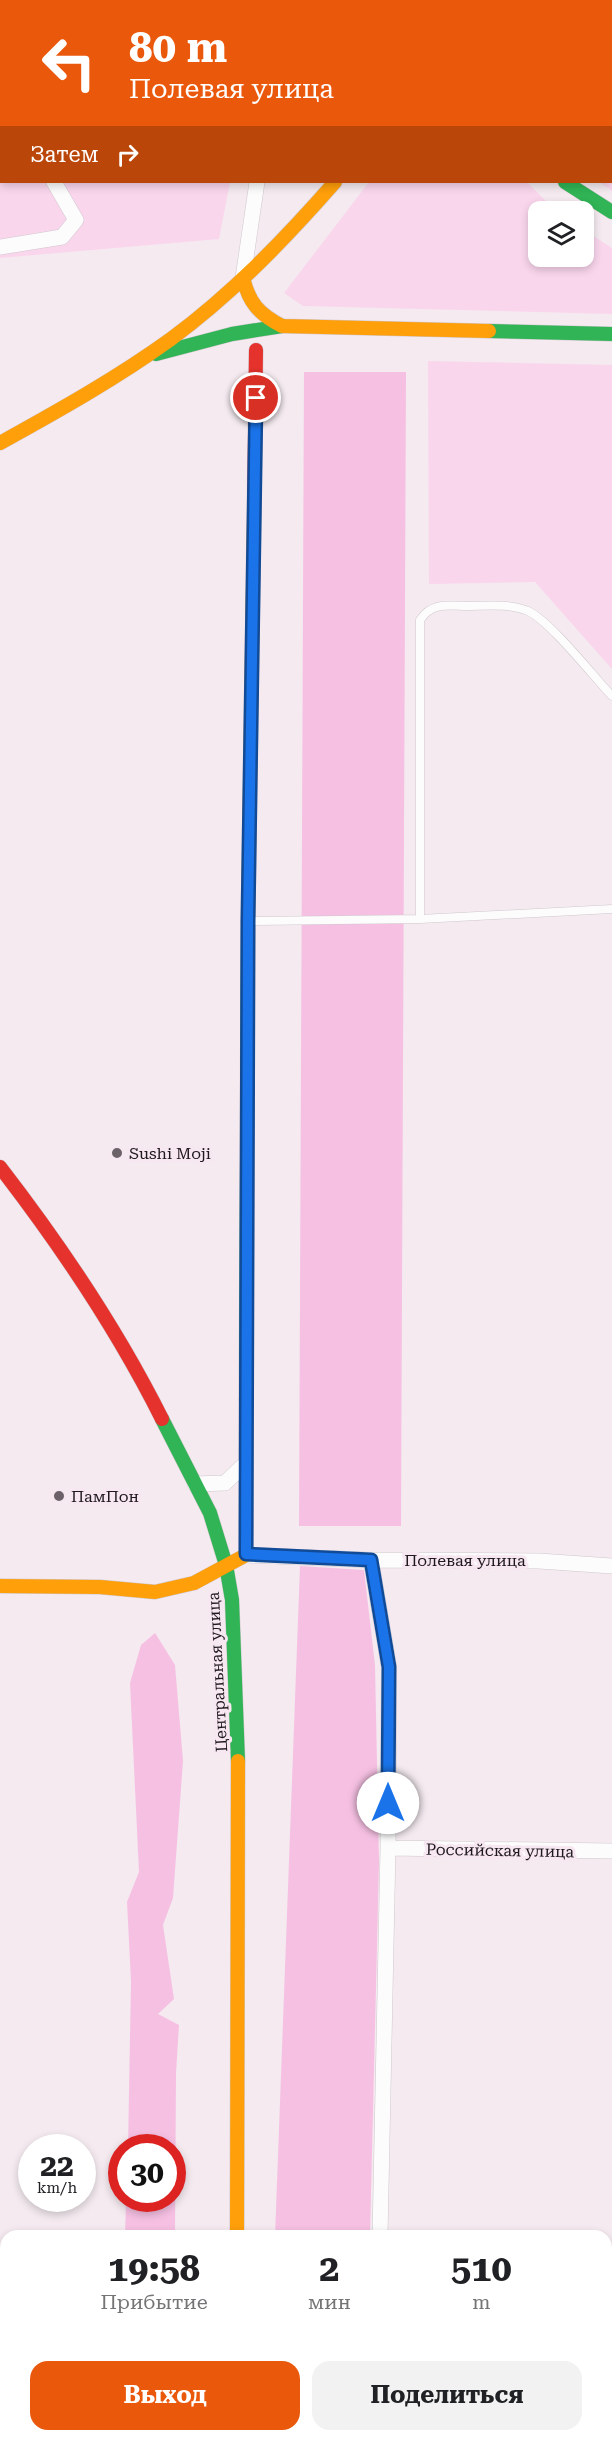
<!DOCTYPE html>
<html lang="ru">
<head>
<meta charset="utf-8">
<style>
	:root { --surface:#fff; --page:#f2f2f2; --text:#202124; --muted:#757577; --accent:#ea580c }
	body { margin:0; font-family:"Roboto Serif",serif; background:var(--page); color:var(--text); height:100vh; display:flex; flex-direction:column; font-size:22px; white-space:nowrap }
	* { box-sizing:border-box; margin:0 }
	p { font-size:20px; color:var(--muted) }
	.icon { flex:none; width:33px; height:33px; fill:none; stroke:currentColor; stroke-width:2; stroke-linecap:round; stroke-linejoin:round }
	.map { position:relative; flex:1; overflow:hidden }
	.panel { position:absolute; left:0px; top:2230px; width:612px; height:212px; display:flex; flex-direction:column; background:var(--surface); border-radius:18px 18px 0 0; box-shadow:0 3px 9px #0003 }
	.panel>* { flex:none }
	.banner { position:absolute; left:0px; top:0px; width:612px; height:183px; box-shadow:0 3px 9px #0003; background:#ea580c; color:#fff; overflow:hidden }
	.fabs { position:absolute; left:528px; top:201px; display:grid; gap:12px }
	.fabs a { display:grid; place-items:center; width:66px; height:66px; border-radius:12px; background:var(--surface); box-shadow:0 3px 9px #0003; font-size:30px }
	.speed { position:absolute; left:18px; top:2134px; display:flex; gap:12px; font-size:30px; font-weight:700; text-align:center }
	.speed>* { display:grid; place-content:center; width:78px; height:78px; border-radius:50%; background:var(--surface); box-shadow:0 3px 9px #0003; line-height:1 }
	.speed small { font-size:15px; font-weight:400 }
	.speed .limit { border:9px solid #d22; background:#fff; color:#111 }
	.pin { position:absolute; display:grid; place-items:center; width:51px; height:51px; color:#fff; margin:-26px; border:3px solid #fff; border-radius:50%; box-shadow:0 2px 6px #0007 }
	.me { position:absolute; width:66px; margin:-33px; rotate:0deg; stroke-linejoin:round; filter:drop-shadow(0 0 4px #0008) }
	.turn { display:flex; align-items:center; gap:21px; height:126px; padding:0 30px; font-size:27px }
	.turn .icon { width:78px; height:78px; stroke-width:2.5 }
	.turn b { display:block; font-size:42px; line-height:51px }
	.then { display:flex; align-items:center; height:57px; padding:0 30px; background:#0003; gap:12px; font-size:22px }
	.eta { display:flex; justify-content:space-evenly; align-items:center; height:102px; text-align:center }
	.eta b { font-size:36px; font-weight:700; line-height:42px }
	.button { display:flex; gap:12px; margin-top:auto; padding:12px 30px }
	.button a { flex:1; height:69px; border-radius:18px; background:var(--accent); color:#fff; font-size:24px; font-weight:700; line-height:69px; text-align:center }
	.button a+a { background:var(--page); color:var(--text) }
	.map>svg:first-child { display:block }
	.green { fill:#fad6ed }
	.forest { fill:#f6c0e3 }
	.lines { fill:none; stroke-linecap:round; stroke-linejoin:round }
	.lane-casing { stroke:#cfc7cc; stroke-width:9 }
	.street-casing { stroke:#cfc7cc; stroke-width:16 }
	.fast-casing { stroke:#cfc7cc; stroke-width:15 }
	.slow-casing { stroke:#cfc7cc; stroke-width:15 }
	.jam-casing { stroke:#cfc7cc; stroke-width:15 }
	.lane { stroke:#fdfcfd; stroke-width:8 }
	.street { stroke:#fdfcfd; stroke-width:15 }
	.fast { stroke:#30b455; stroke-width:14 }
	.slow { stroke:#ff9f0a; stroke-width:14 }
	.jam { stroke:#e5322d; stroke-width:14 }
	.route-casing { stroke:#114b97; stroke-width:15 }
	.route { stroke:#1a73e8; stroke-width:10 }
	.poi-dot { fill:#6a6267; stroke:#f7e7f1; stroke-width:2 }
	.labels { text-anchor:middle; stroke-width:6; stroke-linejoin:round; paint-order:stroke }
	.poi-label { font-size:16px; fill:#1f191d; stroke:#f7e7f1; text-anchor:start }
	.street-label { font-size:16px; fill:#1f191d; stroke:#f7e7f1 }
</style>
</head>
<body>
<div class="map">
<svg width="612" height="2441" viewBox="0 0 612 2441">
	<rect width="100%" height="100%" fill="#f4eaf0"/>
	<path class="green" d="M0,0h232l-230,2v180h228l-11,57 -219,19z
		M571,0h41v191l-12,-9h10v-180z
		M369,182h158l29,29 -18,1v44h46v-26l28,18v66l-309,-8 -19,-13z
		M428,361l184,4v304l-77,-87 -106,2z"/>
	<path class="forest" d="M304,372h102l-5,1154h-102z
		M300,1566l64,4 11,95 4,197 -9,374h-95z
		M155,1633l20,32 8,96 -10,137 -10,27 11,74 -16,15 21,11 -3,48 -1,163h-50l1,-37h46v-51h-44l3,-167 -4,-79 12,-30 -9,-189 11,-38z
		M119,2436h55v5h-55z
		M267,2436h98v5h-98z"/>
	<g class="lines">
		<defs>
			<path id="lane" d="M420,919v-299c11,-17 26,-15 44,-14 20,0 46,-3 64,5 22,10 65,65 84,85
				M249,921l171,-2 192,-10"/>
			<path id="street" d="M127,0l1,2
				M274,2v-2
				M0,95l2,2
				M0,247l62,-10 14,-17 -22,-38
				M243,278l14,-96
				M195,1484l30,-1 21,-20
				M246,1555l125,5 168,1 73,5
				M371,1560l18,107 -1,181 -8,388
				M388,1848l224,3
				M376,2441l1,-5"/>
			<path id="fast" d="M410,0v2
				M565,182l47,30
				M489,331l123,3
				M156,354l76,-20 50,-8
				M246,1400l2,-479
				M162,1419l48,94 16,52 6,35 6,161"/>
			<path id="slow" d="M479,2l1,-2
				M243,278c6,25 16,36 39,48l207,5
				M0,443c58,-32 117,-65 171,-104 61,-45 114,-100 164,-157
				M248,921l6,-407
				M0,1586l100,1 55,5 39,-9 52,-28v-155
				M237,2236l1,-475
				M237,2436v5"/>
			<path id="jam" d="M527,2l1,-2
				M254,514l2,-164
				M0,1167c61,79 117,162 162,252"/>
		</defs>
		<use href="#lane" class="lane-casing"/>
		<use href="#street" class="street-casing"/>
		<use href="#fast" class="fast-casing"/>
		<use href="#slow" class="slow-casing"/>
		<use href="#jam" class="jam-casing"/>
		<use href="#lane" class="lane"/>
		<use href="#street" class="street"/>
		<use href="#fast" class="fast"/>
		<use href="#slow" class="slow"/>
		<use href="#jam" class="jam"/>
	</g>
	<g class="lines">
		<defs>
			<path id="route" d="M256,398l-8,523 -2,633 125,6 18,107 -1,136"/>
		</defs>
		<use href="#route" class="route-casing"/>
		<use href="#route" class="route"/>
	</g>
	<g class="poi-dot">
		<circle cx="117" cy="1153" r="6"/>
		<circle cx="59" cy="1496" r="6"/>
	</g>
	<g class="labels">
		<g class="poi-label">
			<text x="129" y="1159">Sushi Moji</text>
			<text x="71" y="1502">ПамПон</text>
		</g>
		<g class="street-label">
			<text x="465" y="1566">Полевая улица</text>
			<text transform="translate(217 1672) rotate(-93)" y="6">Центральная улица</text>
			<text transform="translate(500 1850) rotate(1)" y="6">Российская улица</text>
		</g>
	</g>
</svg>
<div class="fabs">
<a><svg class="icon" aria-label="layers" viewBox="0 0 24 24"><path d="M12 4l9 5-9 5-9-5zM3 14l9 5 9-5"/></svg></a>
</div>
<div class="speed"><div>22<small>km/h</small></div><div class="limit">30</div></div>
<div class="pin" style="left:256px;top:398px;background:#d93025"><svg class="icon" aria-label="arrive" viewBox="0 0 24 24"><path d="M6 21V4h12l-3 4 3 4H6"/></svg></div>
<svg class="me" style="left:388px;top:1803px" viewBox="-20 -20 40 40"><circle r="19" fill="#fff"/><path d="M0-13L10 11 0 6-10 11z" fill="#1a73e8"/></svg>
<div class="banner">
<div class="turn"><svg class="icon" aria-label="left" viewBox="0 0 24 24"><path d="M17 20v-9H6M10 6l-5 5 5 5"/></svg><div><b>80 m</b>Полевая улица</div></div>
<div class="then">Затем<svg class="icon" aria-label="right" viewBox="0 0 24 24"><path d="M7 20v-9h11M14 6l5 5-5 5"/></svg></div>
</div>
<section class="panel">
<div class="eta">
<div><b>19:58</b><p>Прибытие</p></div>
<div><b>2</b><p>мин</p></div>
<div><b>510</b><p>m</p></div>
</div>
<div class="button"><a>Выход</a><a>Поделиться</a></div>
</section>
</div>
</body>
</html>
